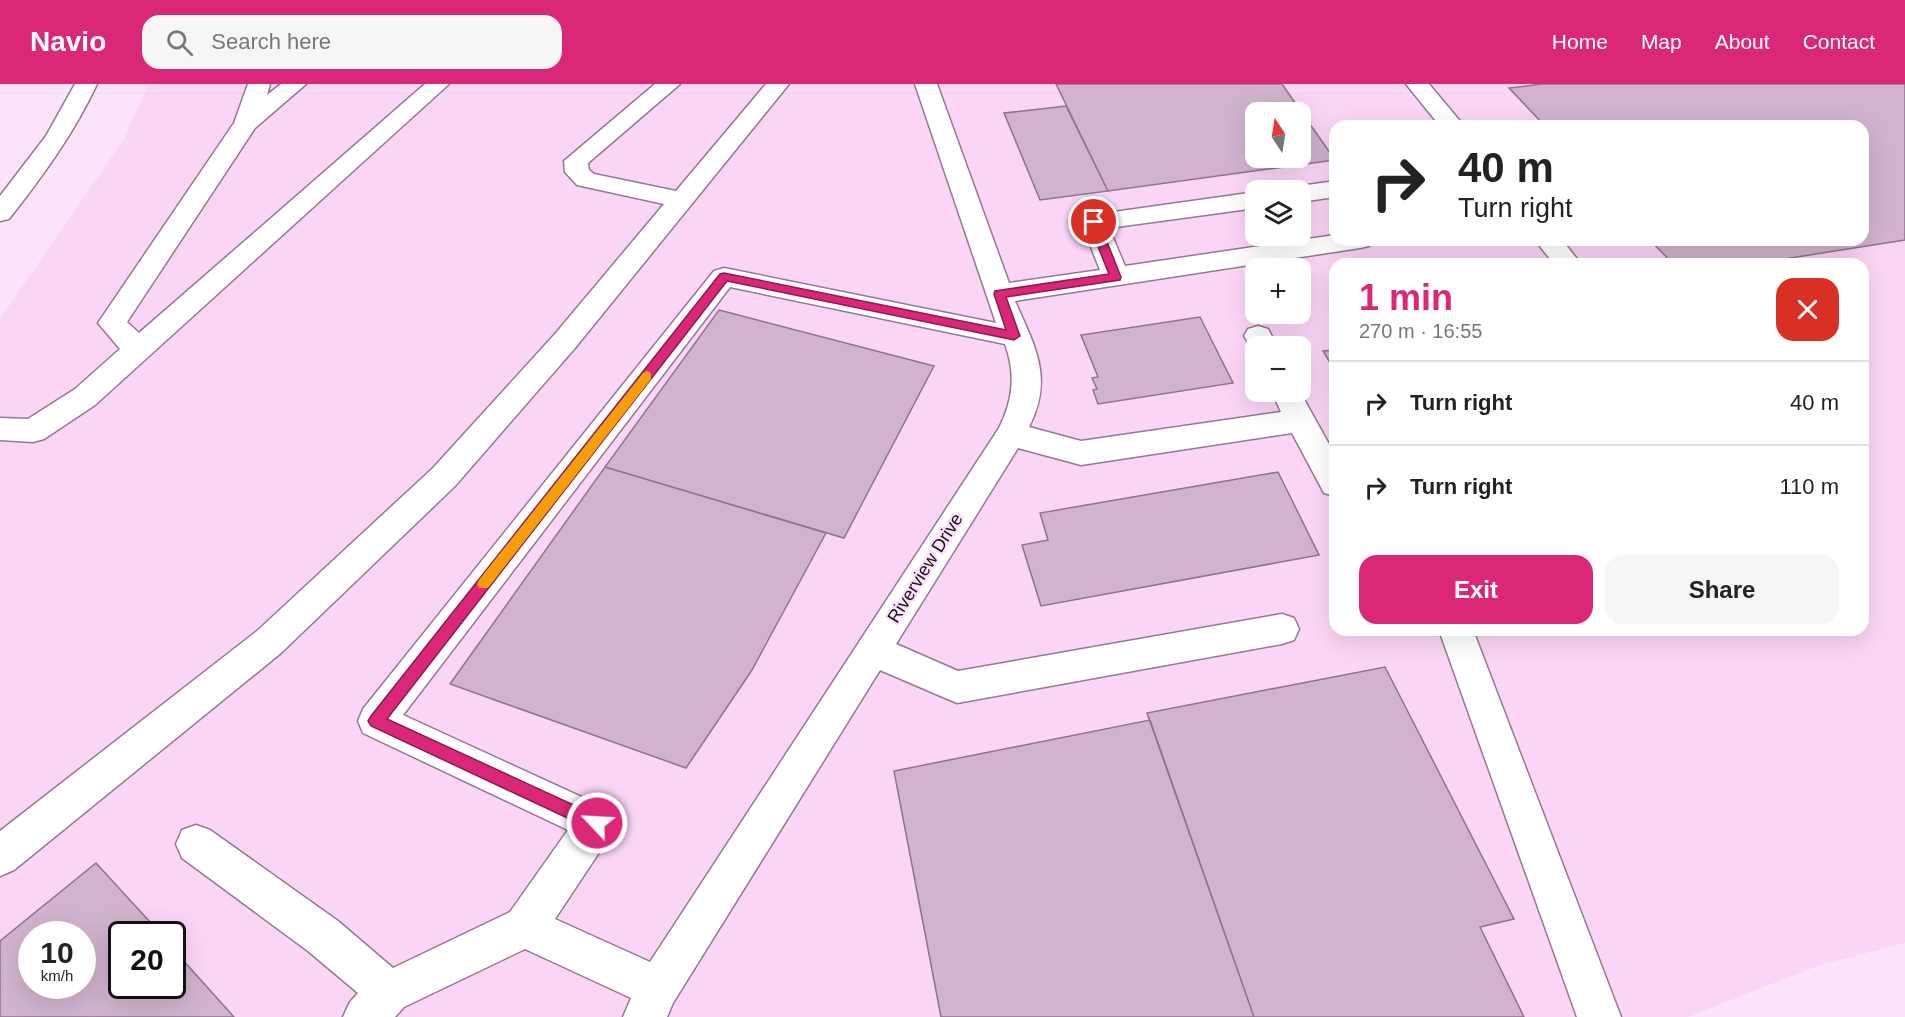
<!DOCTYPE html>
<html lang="en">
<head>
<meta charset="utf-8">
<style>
	:root { --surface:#fff; --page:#f6f6f6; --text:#222; --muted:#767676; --line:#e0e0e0; --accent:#db2777 }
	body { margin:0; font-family:Helvetica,sans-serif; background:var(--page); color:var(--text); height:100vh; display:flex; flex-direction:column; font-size:22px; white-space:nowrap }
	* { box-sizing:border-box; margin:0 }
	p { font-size:20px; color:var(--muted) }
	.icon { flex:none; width:33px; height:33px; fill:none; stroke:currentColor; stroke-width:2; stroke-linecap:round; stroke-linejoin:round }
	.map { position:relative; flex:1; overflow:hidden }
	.panel { position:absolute; left:1329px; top:174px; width:540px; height:378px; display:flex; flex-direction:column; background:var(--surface); border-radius:18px; box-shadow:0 6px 24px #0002 }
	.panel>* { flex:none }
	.top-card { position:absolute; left:1329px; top:36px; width:540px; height:126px; border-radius:18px; box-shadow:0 6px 24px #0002; background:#fff; color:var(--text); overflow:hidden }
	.needle { width:39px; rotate:348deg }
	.fabs { position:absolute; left:1245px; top:18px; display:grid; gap:12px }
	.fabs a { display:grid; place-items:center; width:66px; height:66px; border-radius:12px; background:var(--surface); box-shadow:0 6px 24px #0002; font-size:30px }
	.speed { position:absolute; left:18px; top:837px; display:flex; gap:12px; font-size:30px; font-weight:700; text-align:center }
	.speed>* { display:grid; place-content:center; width:78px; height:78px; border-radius:50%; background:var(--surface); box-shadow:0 6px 24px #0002; line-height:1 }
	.speed small { font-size:15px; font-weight:400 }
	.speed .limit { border:3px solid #111; border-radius:9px; background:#fff; color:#111 }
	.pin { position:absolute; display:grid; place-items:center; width:51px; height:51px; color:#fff; margin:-26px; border:3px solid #fff; border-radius:50%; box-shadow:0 2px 6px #0007 }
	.me { position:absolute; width:66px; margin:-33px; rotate:295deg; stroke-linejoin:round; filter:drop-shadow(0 0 4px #0008) }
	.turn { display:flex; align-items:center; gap:21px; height:126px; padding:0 30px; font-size:27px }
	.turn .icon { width:78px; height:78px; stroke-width:2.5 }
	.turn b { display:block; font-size:42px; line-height:51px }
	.round { display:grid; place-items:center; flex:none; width:63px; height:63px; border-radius:18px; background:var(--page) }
	.summary { display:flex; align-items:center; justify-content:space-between; height:102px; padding:0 30px }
	h1 { font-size:36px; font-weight:700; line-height:45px; color:var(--accent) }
	.primary-button { display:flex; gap:12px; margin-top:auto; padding:12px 30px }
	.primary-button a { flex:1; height:69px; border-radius:18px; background:var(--accent); color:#fff; font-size:24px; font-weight:700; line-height:69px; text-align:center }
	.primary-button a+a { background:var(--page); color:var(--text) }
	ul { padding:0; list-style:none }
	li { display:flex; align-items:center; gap:18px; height:84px; padding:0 30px; border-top:2px solid var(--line) }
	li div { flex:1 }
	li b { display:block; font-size:22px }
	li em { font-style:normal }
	header { display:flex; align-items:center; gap:36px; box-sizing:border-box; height:84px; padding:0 30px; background:var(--accent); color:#fff }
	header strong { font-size:28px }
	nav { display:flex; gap:33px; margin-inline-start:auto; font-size:21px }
	.search { width:420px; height:54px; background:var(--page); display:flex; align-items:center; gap:15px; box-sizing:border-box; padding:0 21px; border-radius:18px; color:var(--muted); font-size:22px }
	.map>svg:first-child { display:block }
	.built { fill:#fbd5f6; fill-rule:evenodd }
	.building { fill:#d1b3ce; stroke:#8e738b; stroke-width:1.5; fill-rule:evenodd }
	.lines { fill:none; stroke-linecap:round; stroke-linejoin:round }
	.minor-casing { stroke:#947891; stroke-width:3 }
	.major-casing { stroke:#947891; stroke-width:3 }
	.minor { fill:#fff; fill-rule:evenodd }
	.major { fill:#fff; fill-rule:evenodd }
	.route { fill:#db2777; stroke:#8e194d; stroke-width:1.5 }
	.slow { fill:#f59e0b }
	.labels { text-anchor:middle; stroke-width:5; stroke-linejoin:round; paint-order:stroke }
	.street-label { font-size:18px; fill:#1b111a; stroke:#fce3f9 }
</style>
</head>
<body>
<header>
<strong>Navio</strong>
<div class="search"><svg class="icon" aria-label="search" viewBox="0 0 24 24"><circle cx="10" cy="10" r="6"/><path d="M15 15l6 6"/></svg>Search here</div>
<nav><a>Home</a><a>Map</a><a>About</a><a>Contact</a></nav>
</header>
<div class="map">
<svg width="1905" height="933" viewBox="0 0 1905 933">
	<rect width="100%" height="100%" fill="#fce3f9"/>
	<path class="built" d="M148,0h1757v859l-85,22 -132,52h-1688v-698l124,-180zM1256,28h44v46h-44zM1335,42h528v114h-528zM1256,106h44v46h-44zM1335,180h528v366h-528zM1256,184h44v46h-44zM1256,262h44v46h-44zM32,850h50v52h-50zM122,850h50v52h-50z"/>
	<path class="building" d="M1056,0h226l53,76 -227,31zM1256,28h44v46h-44z
		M1542,0h363v156l-153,24h-79l-23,-24h213v-114h-318l-36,-38z
		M1066,22l42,85 -68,9 -36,-87z
		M719,226l215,56 -90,172 -239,-71z
		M1200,233l33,66 -135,21 -5,-14 4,-1 -5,-11 6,-1 -17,-42z
		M1335,266v21l-12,-20z
		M605,383l221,66 -74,137 -66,98 -236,-84z
		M1278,388l41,83 -278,51 -19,-61 26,-5 -8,-27z
		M1385,583l129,252 -34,8 44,90h-270l-107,-304z
		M1150,636l104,297h-313l-47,-246z
		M96,779l65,71h-39v52h50v-38l62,69h-234v-76zM32,850h50v52h-50z"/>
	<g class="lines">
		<defs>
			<path id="minor" d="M248,0h22l-3,11 14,-11h25l-51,44 -128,194 12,11 286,-249h24l-354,321 -51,34 -11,3 -33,-2v-22l28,1 47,-30 45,-40 -22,-26 136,-200z
				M655,0h25l-92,79 1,7 5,4 82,17 90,-107h23l-214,264 -120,138 -174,167 -267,217 -14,6v-45l257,-200 176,-163 122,-134 109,-130 -87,-19 -12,-13 -1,-11z
				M915,0h22l72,199 91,-13 -19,-48 4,-6 171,-24v16l-147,20 16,38 210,-31v5h38l-4,6 -9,2 -345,53c20,46 39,77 14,126l52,14 200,-29 -9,-20h28l35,63v41l-11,-3 -32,-60 -211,32 -63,-17 -122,196 62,27 324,-57 12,4 5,11 -5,11 -12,4 -325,59 -77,-33 -207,333 -6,14h-44l8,-19 -106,-49 -121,58 -9,10h-52l7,-15 8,-9 -50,-42 -126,-93 -6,-14 6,-14 14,-5 14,5 128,91 55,47 117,-56 58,-82 -205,-97 -5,-12 5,-12 351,-438 10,-3 272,55zM730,203l275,57c11,30 8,56 -6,84l-349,534 -95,-43 55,-83 6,-13 -6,-13 -207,-95z
				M1406,0h23l35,42h-24z
				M1335,97v16l-35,5v-12h-10l10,-4z
				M1535,156h27l19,24h-27z
				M1258,242l10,3 9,17h-21v8l-12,-18 4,-7z
				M1439,546h34l148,387h-44z"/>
			<path id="major" d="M75,0h22c-23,49 -54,92 -88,135l-9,2v-25l46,-60z"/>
		</defs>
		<use href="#minor" class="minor-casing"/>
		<use href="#major" class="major-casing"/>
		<use href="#minor" class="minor"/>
		<use href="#major" class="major"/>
	</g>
	<path class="route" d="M1094,135l5,3 22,55 -1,3 -114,17 14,39 -6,4 -287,-59 -340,438 215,99 3,5 -3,6 -5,2 -6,-2 -220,-103 -3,-5 3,-5 349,-442 4,-1 282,57 -12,-36 1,-3 114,-17 -21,-52z"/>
	<path class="slow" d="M647,287l4,2v6l-163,209h-9l-2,-4 2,-4 164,-207z"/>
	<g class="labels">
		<g class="street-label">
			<text transform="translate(925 484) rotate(-58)" y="6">Riverview Drive</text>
		</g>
	</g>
</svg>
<div class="fabs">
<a><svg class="needle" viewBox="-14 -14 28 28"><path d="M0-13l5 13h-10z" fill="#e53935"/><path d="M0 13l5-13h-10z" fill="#767676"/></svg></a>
<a><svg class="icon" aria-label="layers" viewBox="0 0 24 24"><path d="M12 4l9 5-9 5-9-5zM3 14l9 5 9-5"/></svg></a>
<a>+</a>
<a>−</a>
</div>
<div class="speed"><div>10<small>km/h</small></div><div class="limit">20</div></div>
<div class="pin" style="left:1094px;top:138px;background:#d93025"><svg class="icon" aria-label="arrive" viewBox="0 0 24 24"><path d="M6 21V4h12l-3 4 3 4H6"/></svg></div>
<svg class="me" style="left:597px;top:739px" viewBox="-20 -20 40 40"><circle r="17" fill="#db2777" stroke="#fff" stroke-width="3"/><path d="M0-11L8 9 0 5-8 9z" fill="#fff"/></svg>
<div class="top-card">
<div class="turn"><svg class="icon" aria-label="right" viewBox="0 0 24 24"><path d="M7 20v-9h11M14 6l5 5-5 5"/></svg><div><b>40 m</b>Turn right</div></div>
</div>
<section class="panel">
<div class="summary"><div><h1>1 min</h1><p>270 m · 16:55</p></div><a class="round" style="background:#d93025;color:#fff"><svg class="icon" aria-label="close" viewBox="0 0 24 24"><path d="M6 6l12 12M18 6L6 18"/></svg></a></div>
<ul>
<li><svg class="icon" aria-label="right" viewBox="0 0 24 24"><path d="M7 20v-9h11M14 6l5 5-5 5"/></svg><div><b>Turn right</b></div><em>40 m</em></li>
<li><svg class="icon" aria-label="right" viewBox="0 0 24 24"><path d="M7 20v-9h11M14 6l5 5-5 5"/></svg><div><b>Turn right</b></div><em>110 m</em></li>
</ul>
<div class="primary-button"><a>Exit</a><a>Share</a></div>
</section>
</div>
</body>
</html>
